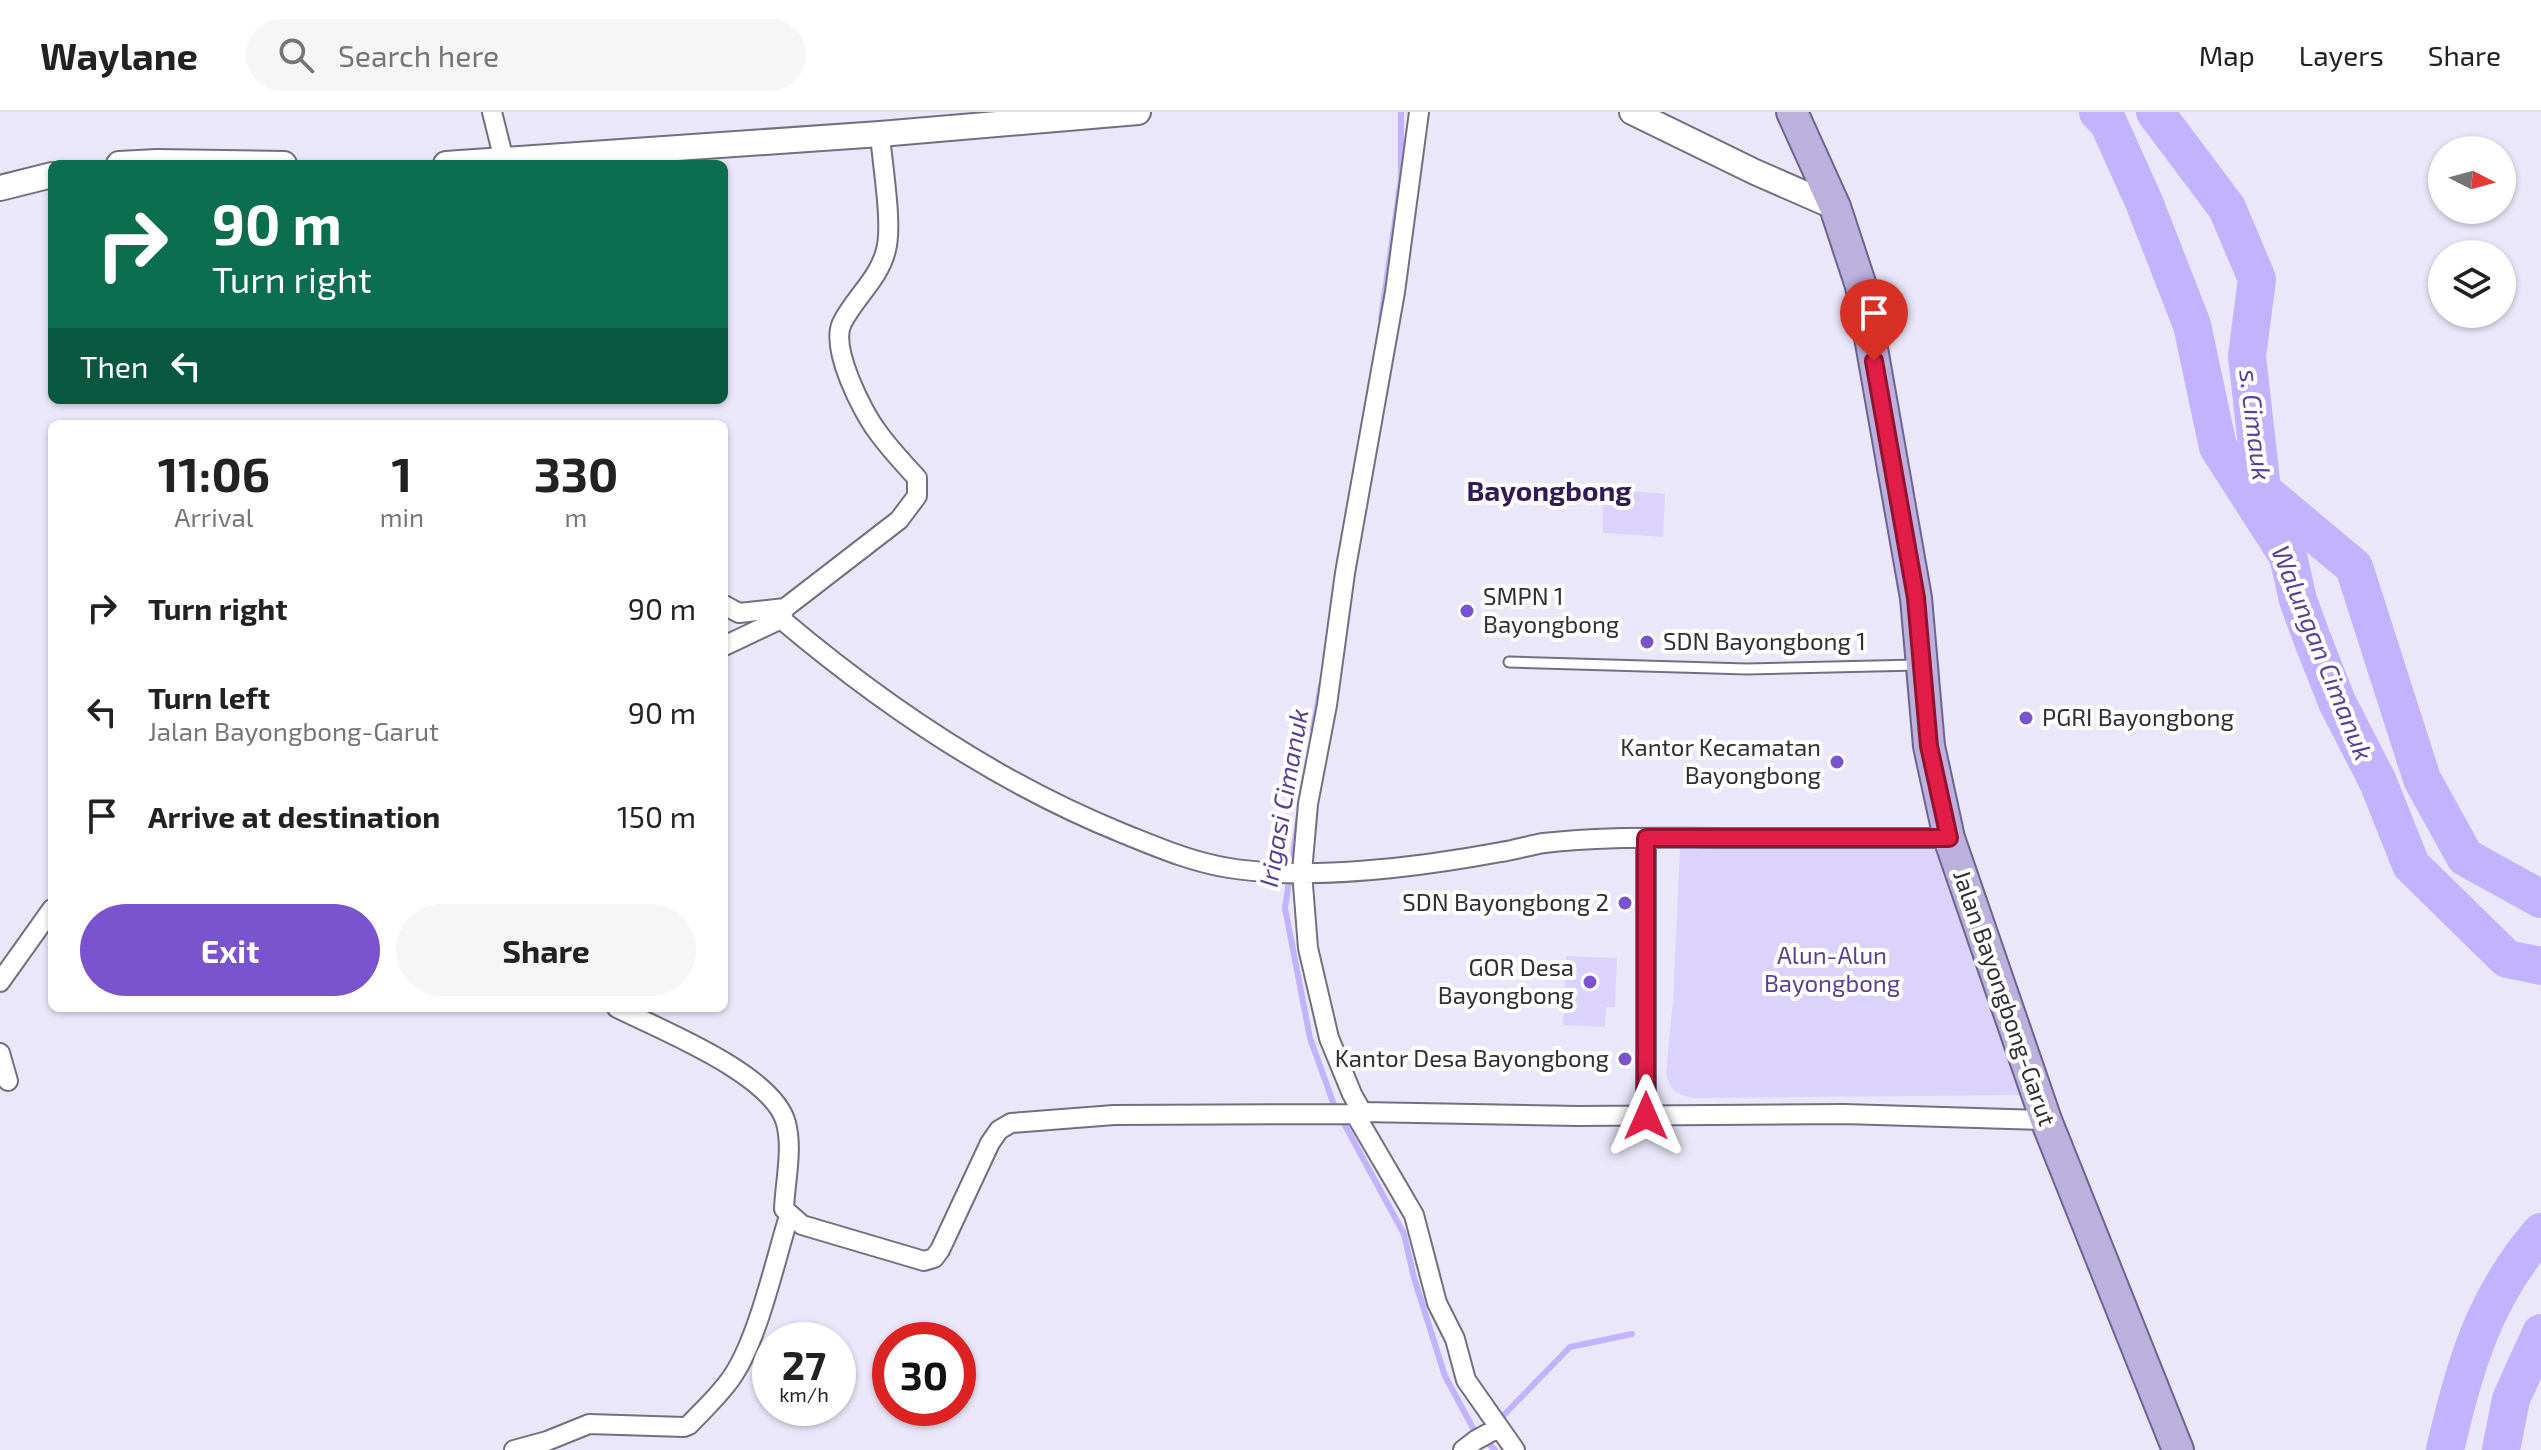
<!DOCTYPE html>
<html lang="en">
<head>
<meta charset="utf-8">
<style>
	:root { --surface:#fff; --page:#f6f6f6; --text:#222; --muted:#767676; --line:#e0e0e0; --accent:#7a54ce }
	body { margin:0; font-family:"Exo 2",sans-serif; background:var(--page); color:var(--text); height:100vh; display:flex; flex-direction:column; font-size:30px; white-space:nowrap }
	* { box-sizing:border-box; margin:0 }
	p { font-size:26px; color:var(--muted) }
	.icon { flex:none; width:44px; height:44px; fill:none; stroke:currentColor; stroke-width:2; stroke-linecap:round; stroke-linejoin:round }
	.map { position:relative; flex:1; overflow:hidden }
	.sheet { position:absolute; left:48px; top:308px; width:680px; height:592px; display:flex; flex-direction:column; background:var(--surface); border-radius:12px; box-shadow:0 2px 6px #0004 }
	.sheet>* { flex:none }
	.top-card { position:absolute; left:48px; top:48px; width:680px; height:244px; border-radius:12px; box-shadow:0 2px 6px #0004; background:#0b6e4f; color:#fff; overflow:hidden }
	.needle { width:52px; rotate:96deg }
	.buttons { position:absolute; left:2428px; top:24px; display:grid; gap:16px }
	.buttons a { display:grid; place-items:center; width:88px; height:88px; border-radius:50%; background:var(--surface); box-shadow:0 2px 6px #0004; font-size:40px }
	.speed { position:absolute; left:752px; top:1210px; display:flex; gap:16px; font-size:40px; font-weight:700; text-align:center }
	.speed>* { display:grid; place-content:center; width:104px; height:104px; border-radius:50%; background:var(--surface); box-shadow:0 2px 6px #0004; line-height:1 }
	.speed small { font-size:20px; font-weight:400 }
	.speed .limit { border:12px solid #d22; background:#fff; color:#111 }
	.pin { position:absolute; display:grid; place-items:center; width:68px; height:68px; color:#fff; margin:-82px -34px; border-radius:50% 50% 50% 0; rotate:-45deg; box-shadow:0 0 8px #0007 }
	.pin .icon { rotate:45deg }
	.me { position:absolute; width:88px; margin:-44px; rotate:0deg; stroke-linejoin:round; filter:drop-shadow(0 0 6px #0008) }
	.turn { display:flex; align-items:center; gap:28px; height:168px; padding:0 32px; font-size:36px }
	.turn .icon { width:104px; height:104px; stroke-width:2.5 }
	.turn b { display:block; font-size:56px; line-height:68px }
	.then { display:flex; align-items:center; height:76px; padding:0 32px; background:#0003; gap:16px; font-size:30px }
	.eta { display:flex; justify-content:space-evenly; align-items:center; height:136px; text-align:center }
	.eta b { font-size:48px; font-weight:700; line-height:56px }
	.button { display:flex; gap:16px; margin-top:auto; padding:16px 32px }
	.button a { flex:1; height:92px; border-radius:48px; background:var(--accent); color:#fff; font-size:32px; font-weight:700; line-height:92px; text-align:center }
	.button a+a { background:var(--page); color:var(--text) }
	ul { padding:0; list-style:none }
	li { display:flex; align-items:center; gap:24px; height:104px; padding:0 32px }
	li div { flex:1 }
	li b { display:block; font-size:30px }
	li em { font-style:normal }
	header { display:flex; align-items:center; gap:48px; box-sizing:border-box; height:112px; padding:0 40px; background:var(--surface); border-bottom:2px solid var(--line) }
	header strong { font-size:38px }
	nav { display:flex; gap:44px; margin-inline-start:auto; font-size:28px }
	.search { width:560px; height:72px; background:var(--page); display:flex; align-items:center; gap:20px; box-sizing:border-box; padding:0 28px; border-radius:44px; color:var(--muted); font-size:30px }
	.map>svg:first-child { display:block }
	.green { fill:#dbd3fc }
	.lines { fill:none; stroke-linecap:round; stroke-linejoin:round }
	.stream { stroke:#c3b2fd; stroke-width:6 }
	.river { stroke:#c3b2fd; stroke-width:38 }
	.service-casing { stroke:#726f7f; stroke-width:13 }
	.minor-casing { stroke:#726f7f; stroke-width:22 }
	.tertiary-casing { stroke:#726f7f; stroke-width:28 }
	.primary-casing { stroke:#6d6292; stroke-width:34 }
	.service { stroke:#fff; stroke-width:9 }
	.minor { stroke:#fff; stroke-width:18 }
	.tertiary { stroke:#fff; stroke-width:24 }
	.primary { stroke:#bbb1dc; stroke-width:30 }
	.route-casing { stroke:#92132f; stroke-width:20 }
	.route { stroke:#e11d48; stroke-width:14 }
	.poi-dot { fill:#7a54ce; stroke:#fff; stroke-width:3 }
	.labels { text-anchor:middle; stroke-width:8; stroke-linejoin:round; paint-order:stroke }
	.poi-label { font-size:24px; fill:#302f36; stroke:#fff; text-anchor:end }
	.park-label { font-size:24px; fill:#593f95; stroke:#fff }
	.street-label { font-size:24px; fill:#302f36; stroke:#fff }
	.water-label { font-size:26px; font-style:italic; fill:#593f95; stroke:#fff }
	.quarter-label { font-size:28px; font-weight:bold; fill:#2f1c56; stroke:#fff }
</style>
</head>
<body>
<header>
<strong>Waylane</strong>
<div class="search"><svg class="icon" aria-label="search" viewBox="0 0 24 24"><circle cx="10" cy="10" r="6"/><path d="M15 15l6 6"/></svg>Search here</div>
<nav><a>Map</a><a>Layers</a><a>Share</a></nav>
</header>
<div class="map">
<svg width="2541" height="1338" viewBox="0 0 2541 1338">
	<rect width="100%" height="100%" fill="#ebe7fa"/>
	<path class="green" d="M1603,377l62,5 -2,43 -60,-4z
		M1951,723l88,260 -344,3c-18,-3 -24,-6 -29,-24l7,-73 7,-153z
		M1566,844l51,2 -2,49h-9l-1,20 -42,-2z"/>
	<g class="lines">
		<path class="stream" d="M1381,207l20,-140v-67
			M1313,617l8,-44
			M1299,703l-14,93 25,130 24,67 70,129 10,44 31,98 29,54 21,20
			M1497,1310l73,-75 62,-13"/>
		<path class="river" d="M2098,0l10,10 36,80 48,123 26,122 70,109 10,44 15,41 24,61 41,80 33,83 96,94 34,7
			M2155,0l72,96 30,71 -10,77 15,134 92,77 68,212 43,78 76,42
			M2445,1338c20,-84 38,-151 96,-218
			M2501,1338l10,-51 30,-66"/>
		<defs>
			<path id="service" d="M1509,550l238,7 171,-4"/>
			<path id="minor" d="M492,0l12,48
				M1419,0l-24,180 -50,281 -18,132 -19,99 -6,68 6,76 21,90 23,56 10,18 216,4 266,-2 202,6
				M724,493l15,8 46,-5 114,-88 18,-24v-18c-14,-15 -28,-30 -40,-47 -15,-20 -47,-83 -35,-108 13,-26 37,-44 44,-73 7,-26 -4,-87 -6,-116
				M785,496l-4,11c103,87 215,163 341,214 35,14 69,29 107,35 81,13 191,-1 272,-16 15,-2 29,-7 43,-9 57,-7 117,-5 174,-5 77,0 154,0 231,0
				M724,534l57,-27
				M0,870l52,-73
				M617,896c44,22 156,66 169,115 7,27 -1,59 -2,86l18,16 122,36 10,-3 6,-8 50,-107 9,-13 12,-7 103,-8 241,-1
				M0,941l8,28
				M1362,1000l-7,2 59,101 23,88 18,36 11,41 49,70
				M1646,1004v-278
				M514,1338l33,-9 42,-17 95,3 5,-2c16,-17 33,-32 45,-51 25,-39 41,-113 55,-158
				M1463,1338l13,-10 22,-12"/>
			<path id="tertiary" d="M1632,0l123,60 80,35
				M119,52l38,-2 127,2
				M446,52l434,-30 258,-22
				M0,76l52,-13"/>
			<path id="primary" d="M1792,0l43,95 26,79 55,312 13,148 20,92 97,282 132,330"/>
		</defs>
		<use href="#service" class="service-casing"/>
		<use href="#minor" class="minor-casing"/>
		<use href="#tertiary" class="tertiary-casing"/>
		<use href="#primary" class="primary-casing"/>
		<use href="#service" class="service"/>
		<use href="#minor" class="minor"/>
		<use href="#tertiary" class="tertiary"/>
		<use href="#primary" class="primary"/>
	</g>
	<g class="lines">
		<defs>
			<path id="route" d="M1646,1004v-278h303l-20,-92 -13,-148 -42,-237"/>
		</defs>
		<use href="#route" class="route-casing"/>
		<use href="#route" class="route"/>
	</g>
	<g class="poi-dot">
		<circle cx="1467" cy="499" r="8"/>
		<circle cx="1647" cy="530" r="8"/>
		<circle cx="2026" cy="606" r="8"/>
		<circle cx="1837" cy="650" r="8"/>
		<circle cx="1625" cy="791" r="8"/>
		<circle cx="1590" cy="870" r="8"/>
		<circle cx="1625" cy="947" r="8"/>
	</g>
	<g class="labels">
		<g class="poi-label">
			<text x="1483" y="493" text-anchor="start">SMPN 1<tspan x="1483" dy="28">Bayongbong</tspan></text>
			<text x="1663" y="538" text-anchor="start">SDN Bayongbong 1</text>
			<text x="2042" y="614" text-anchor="start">PGRI Bayongbong</text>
			<text x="1821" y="644">Kantor Kecamatan<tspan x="1821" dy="28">Bayongbong</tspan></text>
			<text x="1609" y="799">SDN Bayongbong 2</text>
			<text x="1574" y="864">GOR Desa<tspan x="1574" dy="28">Bayongbong</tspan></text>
			<text x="1609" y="955">Kantor Desa Bayongbong</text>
		</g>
		<g class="park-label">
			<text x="1832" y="852">Alun-Alun<tspan x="1832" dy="28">Bayongbong</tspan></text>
		</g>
		<g class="street-label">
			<text transform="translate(2004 886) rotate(71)" y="8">Jalan Bayongbong-Garut</text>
		</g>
		<g class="water-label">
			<text transform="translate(2255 313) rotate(83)" y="9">s. Cimauk</text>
			<text transform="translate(2322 541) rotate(68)" y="9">Walungan Cimanuk</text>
			<text transform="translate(1284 686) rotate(-80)" y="9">Irigasi Cimanuk</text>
		</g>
		<g class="quarter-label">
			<text x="1549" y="389">Bayongbong</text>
		</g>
	</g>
</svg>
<div class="buttons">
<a><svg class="needle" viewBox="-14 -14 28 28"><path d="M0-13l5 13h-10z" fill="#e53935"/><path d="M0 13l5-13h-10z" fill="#767676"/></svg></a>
<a><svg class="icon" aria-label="layers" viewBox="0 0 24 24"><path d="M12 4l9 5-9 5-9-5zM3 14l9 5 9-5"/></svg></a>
</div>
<div class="speed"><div>27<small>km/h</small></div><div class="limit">30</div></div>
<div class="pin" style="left:1874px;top:249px;background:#d93025"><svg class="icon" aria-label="arrive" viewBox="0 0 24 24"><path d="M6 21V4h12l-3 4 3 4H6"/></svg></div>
<svg class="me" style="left:1646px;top:1004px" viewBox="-20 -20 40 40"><path d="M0-17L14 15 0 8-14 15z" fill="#e11d48" stroke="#fff" stroke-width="4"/></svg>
<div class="top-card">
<div class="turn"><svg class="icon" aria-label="right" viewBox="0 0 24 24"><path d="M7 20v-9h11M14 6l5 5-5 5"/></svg><div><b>90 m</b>Turn right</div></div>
<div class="then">Then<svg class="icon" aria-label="left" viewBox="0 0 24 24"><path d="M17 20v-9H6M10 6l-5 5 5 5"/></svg></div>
</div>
<section class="sheet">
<div class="eta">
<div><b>11:06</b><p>Arrival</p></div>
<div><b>1</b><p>min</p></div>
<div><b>330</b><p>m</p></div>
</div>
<ul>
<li><svg class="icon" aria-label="right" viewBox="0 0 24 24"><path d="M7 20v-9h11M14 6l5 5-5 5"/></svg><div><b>Turn right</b></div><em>90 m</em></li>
<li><svg class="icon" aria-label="left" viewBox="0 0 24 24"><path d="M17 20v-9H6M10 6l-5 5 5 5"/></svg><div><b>Turn left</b><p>Jalan Bayongbong-Garut</p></div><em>90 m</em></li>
<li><svg class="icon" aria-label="arrive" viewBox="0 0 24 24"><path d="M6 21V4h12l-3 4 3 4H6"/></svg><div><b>Arrive at destination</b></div><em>150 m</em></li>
</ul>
<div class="button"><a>Exit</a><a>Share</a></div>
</section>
</div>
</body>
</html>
